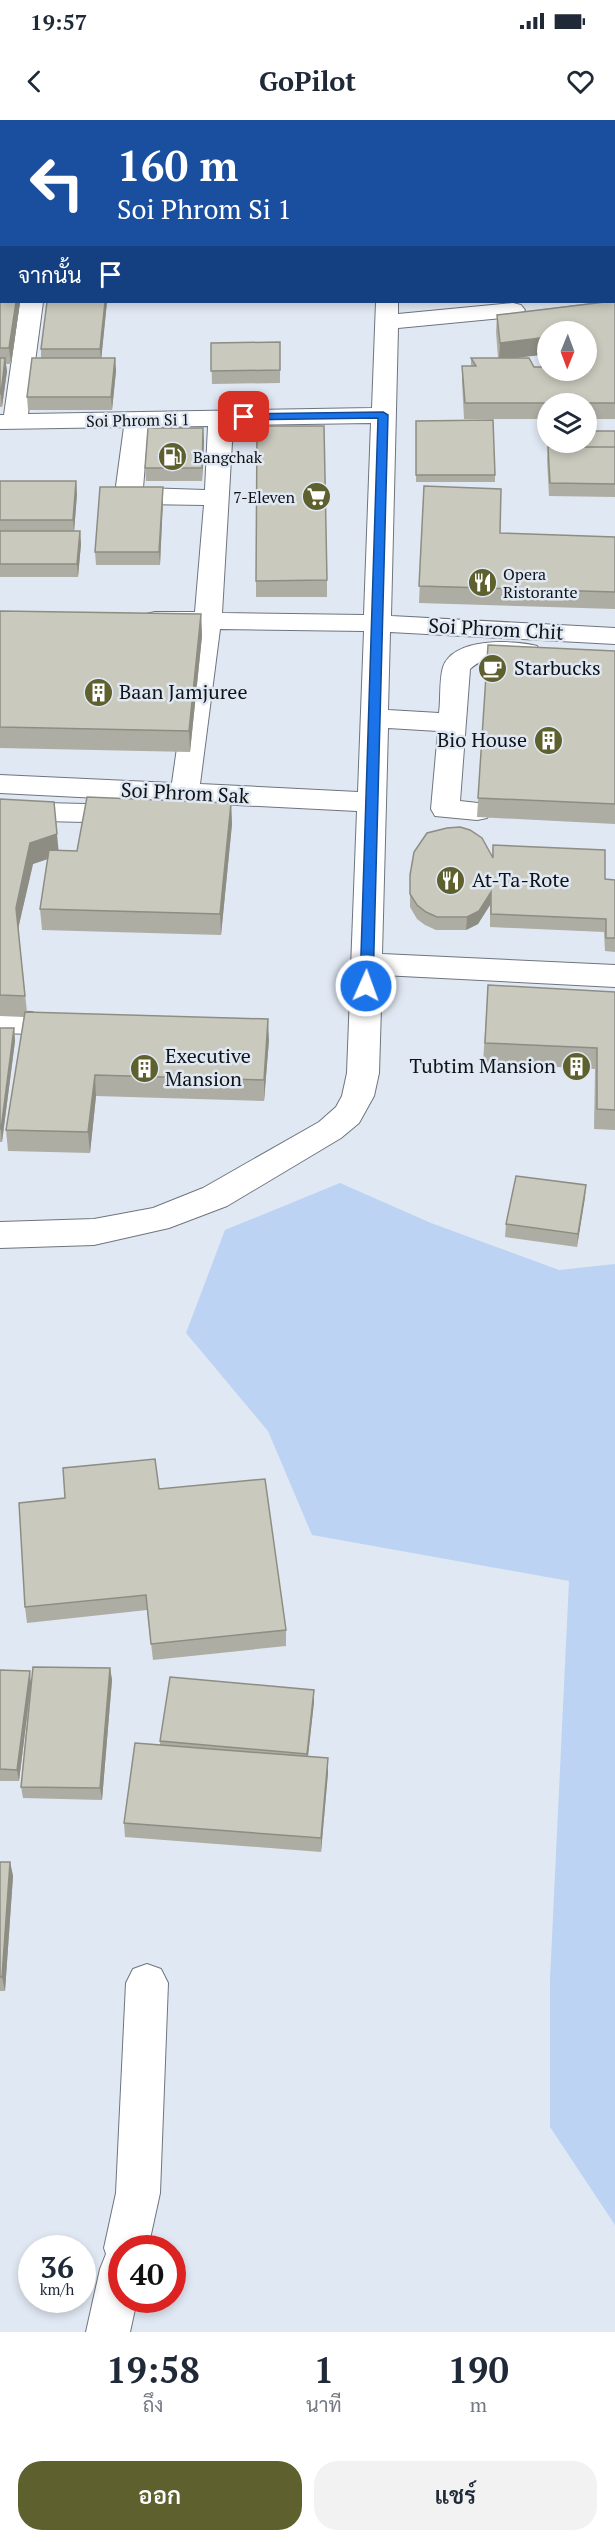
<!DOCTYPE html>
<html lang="th">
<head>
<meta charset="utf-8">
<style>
	:root { --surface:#fff; --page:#f2f2f3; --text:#1f2937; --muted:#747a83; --accent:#5e602d }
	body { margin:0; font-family:"PT Serif",Sarabun,serif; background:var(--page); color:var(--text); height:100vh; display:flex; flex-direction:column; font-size:22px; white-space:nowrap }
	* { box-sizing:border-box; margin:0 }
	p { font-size:20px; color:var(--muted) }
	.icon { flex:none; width:33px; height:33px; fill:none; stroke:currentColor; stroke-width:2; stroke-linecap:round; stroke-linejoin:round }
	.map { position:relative; height:2212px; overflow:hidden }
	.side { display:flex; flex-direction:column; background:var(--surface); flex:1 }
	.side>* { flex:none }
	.top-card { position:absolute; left:0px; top:0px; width:615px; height:183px; box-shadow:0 3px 9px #0003; background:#1a4fa0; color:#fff; overflow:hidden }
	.needle { width:39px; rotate:181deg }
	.controls { position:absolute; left:537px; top:201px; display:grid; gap:12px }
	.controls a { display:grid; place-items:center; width:60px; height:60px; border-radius:50%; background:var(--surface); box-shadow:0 3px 9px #0003; font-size:30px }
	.speed { position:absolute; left:18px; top:2115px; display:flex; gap:12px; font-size:30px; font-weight:700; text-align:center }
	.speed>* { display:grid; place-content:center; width:78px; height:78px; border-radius:50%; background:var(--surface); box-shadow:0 3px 9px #0003; line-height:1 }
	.speed small { font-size:15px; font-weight:400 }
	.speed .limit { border:9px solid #d22; background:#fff; color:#111 }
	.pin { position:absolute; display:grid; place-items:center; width:51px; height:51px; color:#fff; margin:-26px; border-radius:12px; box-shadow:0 3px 9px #0006 }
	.me { position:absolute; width:66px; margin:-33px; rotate:2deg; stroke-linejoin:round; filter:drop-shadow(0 0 4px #0008) }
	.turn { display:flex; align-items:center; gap:21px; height:126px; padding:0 18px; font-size:27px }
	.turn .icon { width:78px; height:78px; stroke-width:2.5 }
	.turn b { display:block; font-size:42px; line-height:51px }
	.then { display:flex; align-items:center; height:57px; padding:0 18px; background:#0003; gap:12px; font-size:22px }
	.eta { display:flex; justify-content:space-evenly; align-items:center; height:102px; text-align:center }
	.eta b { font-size:36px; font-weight:600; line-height:42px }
	.cta { display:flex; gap:12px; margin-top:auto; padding:12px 18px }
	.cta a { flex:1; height:69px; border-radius:24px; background:var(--accent); color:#fff; font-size:24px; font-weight:600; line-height:69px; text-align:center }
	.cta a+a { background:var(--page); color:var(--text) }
	.status { display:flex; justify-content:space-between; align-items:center; height:42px; padding:0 30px; background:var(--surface); direction:ltr }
	.status svg { height:16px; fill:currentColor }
	header { display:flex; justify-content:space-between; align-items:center; height:78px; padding:0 18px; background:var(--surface); font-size:27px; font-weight:600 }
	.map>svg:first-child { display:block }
	.green { fill:#bcd3f3 }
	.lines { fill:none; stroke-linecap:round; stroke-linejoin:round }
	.minor-casing { stroke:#6e757f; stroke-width:2 }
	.minor { fill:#fff; fill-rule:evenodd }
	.wall { fill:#adada3; fill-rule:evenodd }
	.shaded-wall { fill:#8d8d84 }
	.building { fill:#c9c9bd; stroke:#8d8d84; stroke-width:1.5 }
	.route { fill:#1a73e8; stroke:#114b97; stroke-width:1.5 }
	.labels { text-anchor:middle; stroke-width:5; stroke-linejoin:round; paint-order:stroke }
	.far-street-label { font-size:16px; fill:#101316; stroke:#e0e8f3 }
	.far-poi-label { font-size:16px; fill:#101316; stroke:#e0e8f3; text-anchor:start }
	.street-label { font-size:20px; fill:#101316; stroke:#e0e8f3 }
	.poi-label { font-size:20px; fill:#101316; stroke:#e0e8f3; text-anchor:start }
</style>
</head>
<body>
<div class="status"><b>19:57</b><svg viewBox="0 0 49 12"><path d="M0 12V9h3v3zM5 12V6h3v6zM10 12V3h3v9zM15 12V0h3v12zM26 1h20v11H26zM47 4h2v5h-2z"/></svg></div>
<header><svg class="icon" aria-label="back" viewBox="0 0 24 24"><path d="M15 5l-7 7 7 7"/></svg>GoPilot<svg class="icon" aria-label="heart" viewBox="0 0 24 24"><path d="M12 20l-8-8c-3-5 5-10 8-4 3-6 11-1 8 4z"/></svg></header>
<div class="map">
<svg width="615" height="2212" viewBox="0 0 615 2212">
	<rect width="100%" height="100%" fill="#e0e8f3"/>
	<path class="green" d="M340,1063l91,40 128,47 56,-6v961l-65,-98v-148l19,-398 -257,-46 -44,-104 -82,-98 39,-103z"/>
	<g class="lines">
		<defs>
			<path id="minor" d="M382,0h22v2h-22z
				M20,182h23l-15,112 344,-6 4,-106h22v12l115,-11 8,2 4,5 -4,5 -8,2 -115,11 -7,288 224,12v16l-225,-12 -2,78 51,3c2,-14 0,-32 4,-46 11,-30 70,-27 94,-21l3,6 -3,6c-22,5 -48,-7 -67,11l-10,132 27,3 4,7 -4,7 -10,2 -42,-4 -4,-7 7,-78 -50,-3 -6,226 233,11v22l-233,-12 -3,98 -5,23 -15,27 -18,15 -114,68 -58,22 -75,17 -94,3v-26l94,-3 59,-11 50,-20 116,-66 17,-15 6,-11 5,-23 10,-262 -357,-18v-18l172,8 22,-154 -48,-3 -4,-6 4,-6 9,-2h40l9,-107 -62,-1 -19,-6 -7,-12 8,-59 -124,2v-14h4zM371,303l-7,192 -142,-2 11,-188zM208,306l-3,64 -62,-2 5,-61zM220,509l144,2 -6,161 -158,-8z
				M0,682l129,3 10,2 4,7 -4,7 -10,2 -129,-3z
				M0,891l31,1 11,3 4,8 -4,8 -11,3 -31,-1z
				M147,1844l14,5 7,14 -8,210 -12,55h-26v52h15l-7,32h-44l14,-63 6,-15 -2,-6 12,-55 10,-210 7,-14z"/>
		</defs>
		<use href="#minor" class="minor-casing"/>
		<use href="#minor" class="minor"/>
	</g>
	<path class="wall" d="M613,0h2v23l-1,-13z
		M0,13h2v33h-2z
		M0,55h2v127h18l-9,62h-5l1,7 -5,36h-2z
		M615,180v119h-29v-15h-38v15h-84l-2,-37v-16h9v-8h27l-2,-26 1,-17zM548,212l38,38 -52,-3 -23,-9 37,-4z
		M47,182h60l-6,56h14l1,13 -4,39h-84l-1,-13 14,-39v-9z
		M280,222v41l-68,1 -1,-41z
		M416,301l79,54v7h-79z
		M615,311v66l-66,-1 -2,-36 1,-13h2v-5h36z
		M204,321l-2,40h-56l-1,-13z
		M0,361h76l1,13 -3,37h6l1,13 -3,33h-78z
		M424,366l76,47 115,4v72l-196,-6z
		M163,367v13l-3,65h-64l-1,-13z
		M327,460v17h-71v-16z
		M0,491l201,3 1,22 -12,116 -190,-4z
		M488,525l127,6v173l-138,-7z
		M0,679l59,51 18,1 154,-48 1,21 -11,111 -179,-5 -2,-21 8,-50 -15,5 -15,65 9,83 242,28 -5,61 -168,-5 -6,57 -82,-2 -2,-21 18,-113 -24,-1z
		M493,725l112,34 10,1v72l-10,-1 -1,-19 -114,-5v-22l-12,19 -12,6h-30l-11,-5 -8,-6 -7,-12v-32l82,-18z
		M488,865l127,7v138l-21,-1 1,-60 -112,-6z
		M0,908h14l1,13 -13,101h-2z
		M586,1065l-9,62 -72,-10 1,-13z
		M159,1369l127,141v16l-133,14 -6,-50 -120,13 -2,-16z
		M110,1548l2,12 -10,120 -79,-2 -2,-11 9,-93 -11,87h-19v-111l31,12z
		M314,1570v12l-6,54 20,17 -7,79 -196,-15 -1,-14 36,-78v-4z
		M0,1742h10l3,14 -8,115h-5z"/>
	<path class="shaded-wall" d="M16,182h4l-9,62 -2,-16z
		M105,182h2l-6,60 -1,-13z
		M548,217v17l-49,6 1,-17z
		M5,238l2,13 -5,36 -1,-13z
		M115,238l1,13 -4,39 -1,-13z
		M203,308l1,13 -2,40v-13z
		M76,361l1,13 -3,39 -1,-13z
		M163,367v13l-3,65 -1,-13z
		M80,411l1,13 -3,33 -1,-13z
		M201,494l1,22 -12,116 -1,-21z
		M231,683l1,21 -11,111 -1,-21z
		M57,714l2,21 -26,9 -15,65 9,88 -11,-109 14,-65z
		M491,772l-1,13 -12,19 -12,6 1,-13z
		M268,899l1,21 -5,61v-21z
		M14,908l1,13 -13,101 -1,-13z
		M95,955l1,21 -6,57 -2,-21z
		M586,1065l-1,13 -8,49 1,-13z
		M110,1548l2,12 -10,120 -2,-12z
		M30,1551l1,12 -12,98 -2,-11z
		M314,1570v12l-7,63v-11z
		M328,1638v15l-7,79v-14z
		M10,1742l3,14 -8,115 -3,-14z"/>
	<path class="building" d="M50,0h42v2h-42z
		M312,0h47v2h-47z
		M0,13h2v20h-2z
		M0,55h2v35h-2z
		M0,92h2v90h14l-7,46h-9z
		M614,180h1v103h-150l-3,-37h14l-5,-8h58l5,9h14v3h38v-38h-38v5l-48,6 -3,-28 108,-13h9z
		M47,182h58l-5,47h-59z
		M280,222v28l-69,1v-28z
		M0,238h5l-4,36h-1z
		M32,238h83l-4,39h-84z
		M493,300l2,55h-79v-54z
		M257,306h67l3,154 -71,1z
		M148,308h55l-1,40h-57z
		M586,311h29v16h-63l-1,-5h35z
		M548,327h67v37l-65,-1z
		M0,361h76l-3,39h-73z
		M424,366l77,3 -1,44 115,4v55l-196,-6z
		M100,367h63l-4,65h-64z
		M0,411h80l-3,33h-77z
		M0,491l201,3 -12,117 -189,-4z
		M488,525l127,6v153l-137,-6z
		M87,677l144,6 -11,111 -180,-5 9,-59 28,1z
		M0,679l54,3 3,32 -27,9 -14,65 9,88 -25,-1z
		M460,707l10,3 12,8 11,20v-13l112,5v29l10,1v58h-9v-19l-115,-5v-22l-12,19 -12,6h-30l-11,-5 -9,-7 -7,-11v-19l4,-23 13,-19 20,-5z
		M488,865l127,7v118l-18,-1v-61l-112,-5z
		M25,892l243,7 -4,61 -169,-5 -7,57 -82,-2z
		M0,908h14l-13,101h-1z
		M516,1056l70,9 -8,49 -72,-10z
		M155,1339l4,30 106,-10 21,151 -135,14 -5,-49 -121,12 -6,-104 46,-5 -2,-30z
		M33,1547l77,1 -10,120 -79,-1z
		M0,1550l30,1 -13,99 -17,-1z
		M170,1557l144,13 -7,64 -147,-13z
		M135,1623l193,15 -7,80 -197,-15z
		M0,1742h10l-8,115h-2z"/>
	<path class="route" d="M383,292l5,3 -15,571 -7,4 -6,-4 18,-568 -134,2 -5,-3 5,-3z"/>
	<defs>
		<symbol id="fuel-disc" viewBox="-11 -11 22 22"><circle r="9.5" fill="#5e602d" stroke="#e0e8f3"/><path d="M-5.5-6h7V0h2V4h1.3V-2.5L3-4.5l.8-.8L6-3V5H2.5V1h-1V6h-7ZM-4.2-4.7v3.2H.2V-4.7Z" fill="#fff"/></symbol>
		<symbol id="supermarket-disc" viewBox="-11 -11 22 22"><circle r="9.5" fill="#5e602d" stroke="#e0e8f3"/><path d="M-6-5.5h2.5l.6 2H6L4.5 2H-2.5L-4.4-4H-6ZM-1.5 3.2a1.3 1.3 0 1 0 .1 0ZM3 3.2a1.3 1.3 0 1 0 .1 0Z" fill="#fff"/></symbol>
		<symbol id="restaurant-disc" viewBox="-11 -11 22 22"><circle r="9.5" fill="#5e602d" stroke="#e0e8f3"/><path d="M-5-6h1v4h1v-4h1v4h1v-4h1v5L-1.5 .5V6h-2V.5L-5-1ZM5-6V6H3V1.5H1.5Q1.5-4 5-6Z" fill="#fff"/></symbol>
		<symbol id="cafe-disc" viewBox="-11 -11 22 22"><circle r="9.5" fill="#5e602d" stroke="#e0e8f3"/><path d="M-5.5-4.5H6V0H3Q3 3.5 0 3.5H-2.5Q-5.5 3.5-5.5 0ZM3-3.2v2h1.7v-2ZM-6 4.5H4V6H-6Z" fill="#fff"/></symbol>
		<symbol id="building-disc" viewBox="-11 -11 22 22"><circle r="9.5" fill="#5e602d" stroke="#e0e8f3"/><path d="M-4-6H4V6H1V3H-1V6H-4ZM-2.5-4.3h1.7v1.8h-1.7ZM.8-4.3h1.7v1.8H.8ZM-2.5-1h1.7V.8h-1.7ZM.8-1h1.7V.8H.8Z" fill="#fff"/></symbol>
	</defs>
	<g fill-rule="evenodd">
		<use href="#fuel-disc" x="156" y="320" width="33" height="33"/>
		<use href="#supermarket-disc" x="300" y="360" width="33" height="33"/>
		<use href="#restaurant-disc" x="466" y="446" width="33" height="33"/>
		<use href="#cafe-disc" x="476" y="532" width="33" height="33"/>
		<use href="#building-disc" x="82" y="556" width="33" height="33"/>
		<use href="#building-disc" x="532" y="604" width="33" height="33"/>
		<use href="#restaurant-disc" x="434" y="744" width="33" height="33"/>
		<use href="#building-disc" x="560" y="930" width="33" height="33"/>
		<use href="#building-disc" x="128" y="932" width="33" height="33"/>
	</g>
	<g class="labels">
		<g class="far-street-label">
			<text transform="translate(138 300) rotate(-1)" y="6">Soi Phrom Si 1</text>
		</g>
		<g class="far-poi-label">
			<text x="193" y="343">Bangchak</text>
			<text x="295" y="383" text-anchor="end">7-Eleven</text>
			<text x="503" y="460">Opera<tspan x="503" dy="18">Ristorante</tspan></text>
		</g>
		<g class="street-label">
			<text transform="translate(496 509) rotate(3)" y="7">Soi Phrom Chit</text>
			<text transform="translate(185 673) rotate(3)" y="7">Soi Phrom Sak</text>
		</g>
		<g class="poi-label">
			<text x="514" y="555">Starbucks</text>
			<text x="119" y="579">Baan Jamjuree</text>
			<text x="527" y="627" text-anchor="end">Bio House</text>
			<text x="472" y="767">At-Ta-Rote</text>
			<text x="165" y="943">Executive<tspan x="165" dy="23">Mansion</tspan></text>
			<text x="556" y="953" text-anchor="end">Tubtim Mansion</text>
		</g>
	</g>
</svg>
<div class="controls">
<a><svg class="needle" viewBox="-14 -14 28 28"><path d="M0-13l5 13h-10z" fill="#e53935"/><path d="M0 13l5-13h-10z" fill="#747a83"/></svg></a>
<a><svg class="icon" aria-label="layers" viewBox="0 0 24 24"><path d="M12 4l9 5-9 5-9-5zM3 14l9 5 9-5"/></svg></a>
</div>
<div class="speed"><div>36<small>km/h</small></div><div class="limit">40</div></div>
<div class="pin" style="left:244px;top:297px;background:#d93025"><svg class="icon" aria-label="arrive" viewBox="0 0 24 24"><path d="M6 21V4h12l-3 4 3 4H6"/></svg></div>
<svg class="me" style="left:366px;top:866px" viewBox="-20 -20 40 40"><circle r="17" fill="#1a73e8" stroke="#fff" stroke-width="3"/><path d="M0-11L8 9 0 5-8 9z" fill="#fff"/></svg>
<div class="top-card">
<div class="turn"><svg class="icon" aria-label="left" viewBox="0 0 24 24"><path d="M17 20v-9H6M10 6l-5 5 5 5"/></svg><div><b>160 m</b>Soi Phrom Si 1</div></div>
<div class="then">จากนั้น<svg class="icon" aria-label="arrive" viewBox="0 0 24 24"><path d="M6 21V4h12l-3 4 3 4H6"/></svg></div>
</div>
</div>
<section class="side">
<div class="eta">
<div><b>19:58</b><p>ถึง</p></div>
<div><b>1</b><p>นาที</p></div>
<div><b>190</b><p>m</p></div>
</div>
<div class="cta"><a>ออก</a><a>แชร์</a></div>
</section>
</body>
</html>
